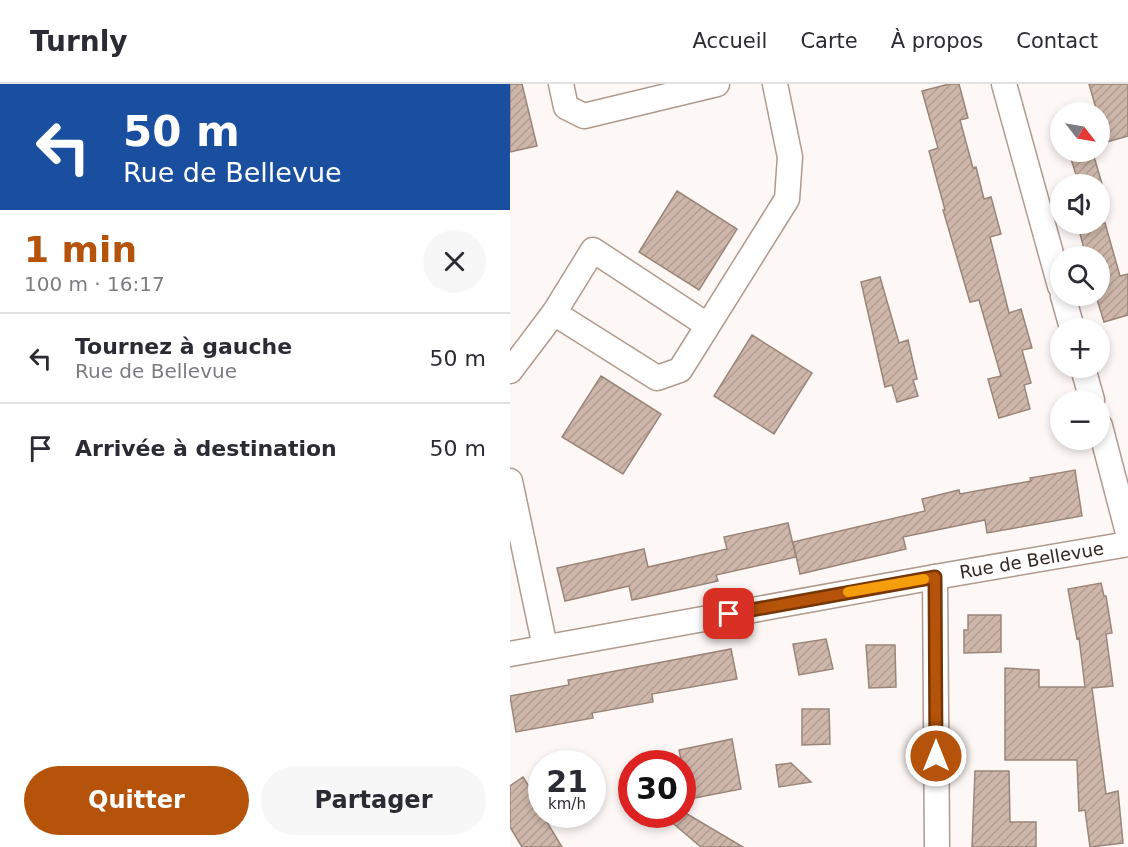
<!DOCTYPE html>
<html lang="fr">
<head>
<meta charset="utf-8">
<style>
	:root { --surface:#fff; --page:#f7f7f7; --text:#2b2b33; --muted:#7c7c81; --line:#e1e1e2; --accent:#b45309 }
	body { margin:0; font-family:"DejaVu Sans",sans-serif; background:var(--page); color:var(--text); height:100vh; display:flex; flex-direction:column; font-size:22px; white-space:nowrap }
	* { box-sizing:border-box; margin:0 }
	p { font-size:20px; color:var(--muted) }
	.icon { flex:none; width:33px; height:33px; fill:none; stroke:currentColor; stroke-width:2; stroke-linecap:round; stroke-linejoin:round }
	.map { position:relative; flex:1; overflow:hidden }
	.sheet { display:flex; flex-direction:column; background:var(--surface); width:510px }
	.sheet>* { flex:none }
	.top-card { background:#1a4fa0; color:#fff; overflow:hidden }
	.needle { width:39px; rotate:121deg }
	.tools { position:absolute; left:540px; top:18px; display:grid; gap:12px }
	.tools a { display:grid; place-items:center; width:60px; height:60px; border-radius:50%; background:var(--surface); box-shadow:0 3px 9px #0003; font-size:30px }
	.speed { position:absolute; left:18px; top:666px; display:flex; gap:12px; font-size:30px; font-weight:700; text-align:center }
	.speed>* { display:grid; place-content:center; width:78px; height:78px; border-radius:50%; background:var(--surface); box-shadow:0 3px 9px #0003; line-height:1 }
	.speed small { font-size:15px; font-weight:400 }
	.speed .limit { border:9px solid #d22; background:#fff; color:#111 }
	.pin { position:absolute; display:grid; place-items:center; width:51px; height:51px; color:#fff; margin:-26px; border-radius:12px; box-shadow:0 3px 9px #0006 }
	.me { position:absolute; width:66px; margin:-33px; rotate:0deg; stroke-linejoin:round; filter:drop-shadow(0 0 4px #0008) }
	.turn { display:flex; align-items:center; gap:21px; height:126px; padding:0 24px; font-size:27px }
	.turn .icon { width:78px; height:78px; stroke-width:2.5 }
	.turn b { display:block; font-size:42px; line-height:51px }
	.round { display:grid; place-items:center; flex:none; width:63px; height:63px; border-radius:32px; background:var(--page) }
	.overview { display:flex; align-items:center; justify-content:space-between; height:102px; padding:0 24px }
	h1 { font-size:36px; font-weight:700; line-height:45px; color:var(--accent) }
	.cta { display:flex; gap:12px; margin-top:auto; padding:12px 24px }
	.cta a { flex:1; height:69px; border-radius:36px; background:var(--accent); color:#fff; font-size:24px; font-weight:700; line-height:69px; text-align:center }
	.cta a+a { background:var(--page); color:var(--text) }
	ul { padding:0; list-style:none }
	li { display:flex; align-items:center; gap:18px; height:90px; padding:0 24px; border-top:2px solid var(--line) }
	li div { flex:1 }
	li b { display:block; font-size:22px }
	li em { font-style:normal }
	header { display:flex; align-items:center; gap:36px; box-sizing:border-box; height:84px; padding:0 30px; background:var(--surface); border-bottom:2px solid var(--line) }
	header strong { font-size:28px }
	nav { display:flex; gap:33px; margin-inline-start:auto; font-size:21px }
	main { display:flex; flex:1; min-height:0 }
	.map>svg:first-child { display:block }
	.building { fill:url(#building-hatch); stroke:#9b8579; stroke-width:1.5 }
	.lines { fill:none; stroke-linecap:round; stroke-linejoin:round }
	.street-casing { stroke:#b0998d; stroke-width:27 }
	.street { stroke:#fff; stroke-width:24 }
	.route-casing { stroke:#753606; stroke-width:15 }
	.route { stroke:#b45309; stroke-width:10 }
	.slow { stroke:#f59e0b; stroke-width:10 }
	.labels { text-anchor:middle; stroke-width:6; stroke-linejoin:round; paint-order:stroke }
	.street-label { font-size:18px; fill:#312823; stroke:#fff }
</style>
</head>
<body>
<header>
<strong>Turnly</strong>
<nav><a>Accueil</a><a>Carte</a><a>À propos</a><a>Contact</a></nav>
</header>
<main>
<section class="sheet">
<div class="top-card">
<div class="turn"><svg class="icon" aria-label="left" viewBox="0 0 24 24"><path d="M17 20v-9H6M10 6l-5 5 5 5"/></svg><div><b>50 m</b>Rue de Bellevue</div></div>
</div>
<div class="overview"><div><h1>1 min</h1><p>100 m · 16:17</p></div><a class="round"><svg class="icon" aria-label="close" viewBox="0 0 24 24"><path d="M6 6l12 12M18 6L6 18"/></svg></a></div>
<ul>
<li><svg class="icon" aria-label="left" viewBox="0 0 24 24"><path d="M17 20v-9H6M10 6l-5 5 5 5"/></svg><div><b>Tournez à gauche</b><p>Rue de Bellevue</p></div><em>50 m</em></li>
<li><svg class="icon" aria-label="arrive" viewBox="0 0 24 24"><path d="M6 21V4h12l-3 4 3 4H6"/></svg><div><b>Arrivée à destination</b></div><em>50 m</em></li>
</ul>
<div class="cta"><a>Quitter</a><a>Partager</a></div>
</section>
<div class="map">
<svg width="618" height="763" viewBox="0 0 618 763">
	<defs>
		<pattern id="building-hatch" width="6" height="6" patternUnits="userSpaceOnUse" patternTransform="scale(1.5)"><rect width="6" height="6" fill="#ceb7aa"/><path d="M-1 1l2-2M0 6l6-6M5 7l2-2" fill="none" stroke="#b19d92"/></pattern>
	</defs>
	<rect width="100%" height="100%" fill="#fdf8f5"/>
	<path class="building" d="M0,0h12l15,62 -27,6z
		M439,0h10l9,34 -8,2 13,48 3,-1 8,32 7,-2 10,37 -11,3 19,76 12,-4 11,39 -10,2 9,33 -7,2 6,24 -31,9 -11,-39 13,-3 -22,-76 -9,2 -27,-92h2l-16,-59 9,-3 -16,-57z
		M579,0h39v52l-28,8v-32h-3z
		M583,69l9,31h-23l-8,-25z
		M167,107l60,38 -38,61 -60,-38z
		M595,139l15,53 8,-2v41l-24,7 -8,-26h4v-40h-14l-7,-26z
		M370,193l19,66 9,-3 9,39 -4,1 5,16 -21,6 -5,-17 -7,2 -24,-105z
		M242,251l60,38 -38,61 -60,-38z
		M91,292l60,38 -38,60 -61,-37z
		M565,386l7,46 -95,17 -2,-13 -82,17 3,12 -106,25 -7,-32 132,-31 -3,-12 37,-9 1,4 71,-13 -1,-3z
		M278,439l8,34 -80,18 2,6 -86,19 -3,-14 -64,15 -8,-33 87,-19 4,18 79,-18 -3,-12z
		M591,499l3,13h2l6,37 -6,1 7,52 -21,2 14,106 12,-3 5,52 -33,4 -5,-37 -6,1 -2,-51h-72v-92l34,2v17h46l-6,-49 -2,1 -9,-50z
		M458,531h33v37l-37,1v-23h4z
		M316,555l7,30 -34,6 -6,-31z
		M356,561h29l1,42 -27,1z
		M221,565l6,30 -85,15 1,8 -61,11 1,5 -77,14 -6,-36 59,-11 -1,-5z
		M292,625h27l1,35 -28,1z
		M222,655l9,50 -52,10 -10,-49z
		M281,679l20,19 -32,5 -3,-22z
		M465,687h34l1,51h26v25h-64z
		M13,693l19,30v7l20,33h-40l-12,-20v-41z
		M172,727l61,36h-42l-39,-33h20z"/>
	<g class="lines">
		<defs>
			<g id="street">
				<path d="M51,0l5,23 18,9 133,-32"/>
				<path d="M494,0l56,202"/>
				<path d="M553,212l9,32"/>
				<path d="M44,229l103,65 23,-8 107,-171 3,-42 -15,-73"/>
				<path d="M573,284l9,32"/>
				<path d="M0,287l44,-58 39,-63 114,75"/>
				<path d="M590,342l28,107"/>
				<path d="M0,397l35,166"/>
				<path d="M425,493l2,270"/>
				<path id="s1" d="M0,570l425,-77 193,-33"/>
			</g>
		</defs>
		<use href="#street" class="street-casing"/>
		<use href="#street" class="street"/>
	</g>
	<g class="lines">
		<defs>
			<path id="route" d="M219,530l206,-37 1,179"/>
		</defs>
		<use href="#route" class="route-casing"/>
		<use href="#route" class="route"/>
		<path class="slow" d="M338,508l76,-13"/>
	</g>
	<g class="labels">
		<g class="street-label">
			<text dy="6" stroke="none"><textPath href="#s1" startOffset="530">Rue de Bellevue</textPath></text>
		</g>
	</g>
</svg>
<div class="tools">
<a><svg class="needle" viewBox="-14 -14 28 28"><path d="M0-13l5 13h-10z" fill="#e53935"/><path d="M0 13l5-13h-10z" fill="#7c7c81"/></svg></a>
<a><svg class="icon" aria-label="sound" viewBox="0 0 24 24"><path d="M4 9h4l5-4v14l-5-4H4zM17 9q2 3 0 6"/></svg></a>
<a><svg class="icon" aria-label="search" viewBox="0 0 24 24"><circle cx="10" cy="10" r="6"/><path d="M15 15l6 6"/></svg></a>
<a>+</a>
<a>−</a>
</div>
<div class="speed"><div>21<small>km/h</small></div><div class="limit">30</div></div>
<div class="pin" style="left:219px;top:530px;background:#d93025"><svg class="icon" aria-label="arrive" viewBox="0 0 24 24"><path d="M6 21V4h12l-3 4 3 4H6"/></svg></div>
<svg class="me" style="left:426px;top:672px" viewBox="-20 -20 40 40"><circle r="17" fill="#b45309" stroke="#fff" stroke-width="3"/><path d="M0-11L8 9 0 5-8 9z" fill="#fff"/></svg>
</div>
</main>
</body>
</html>
